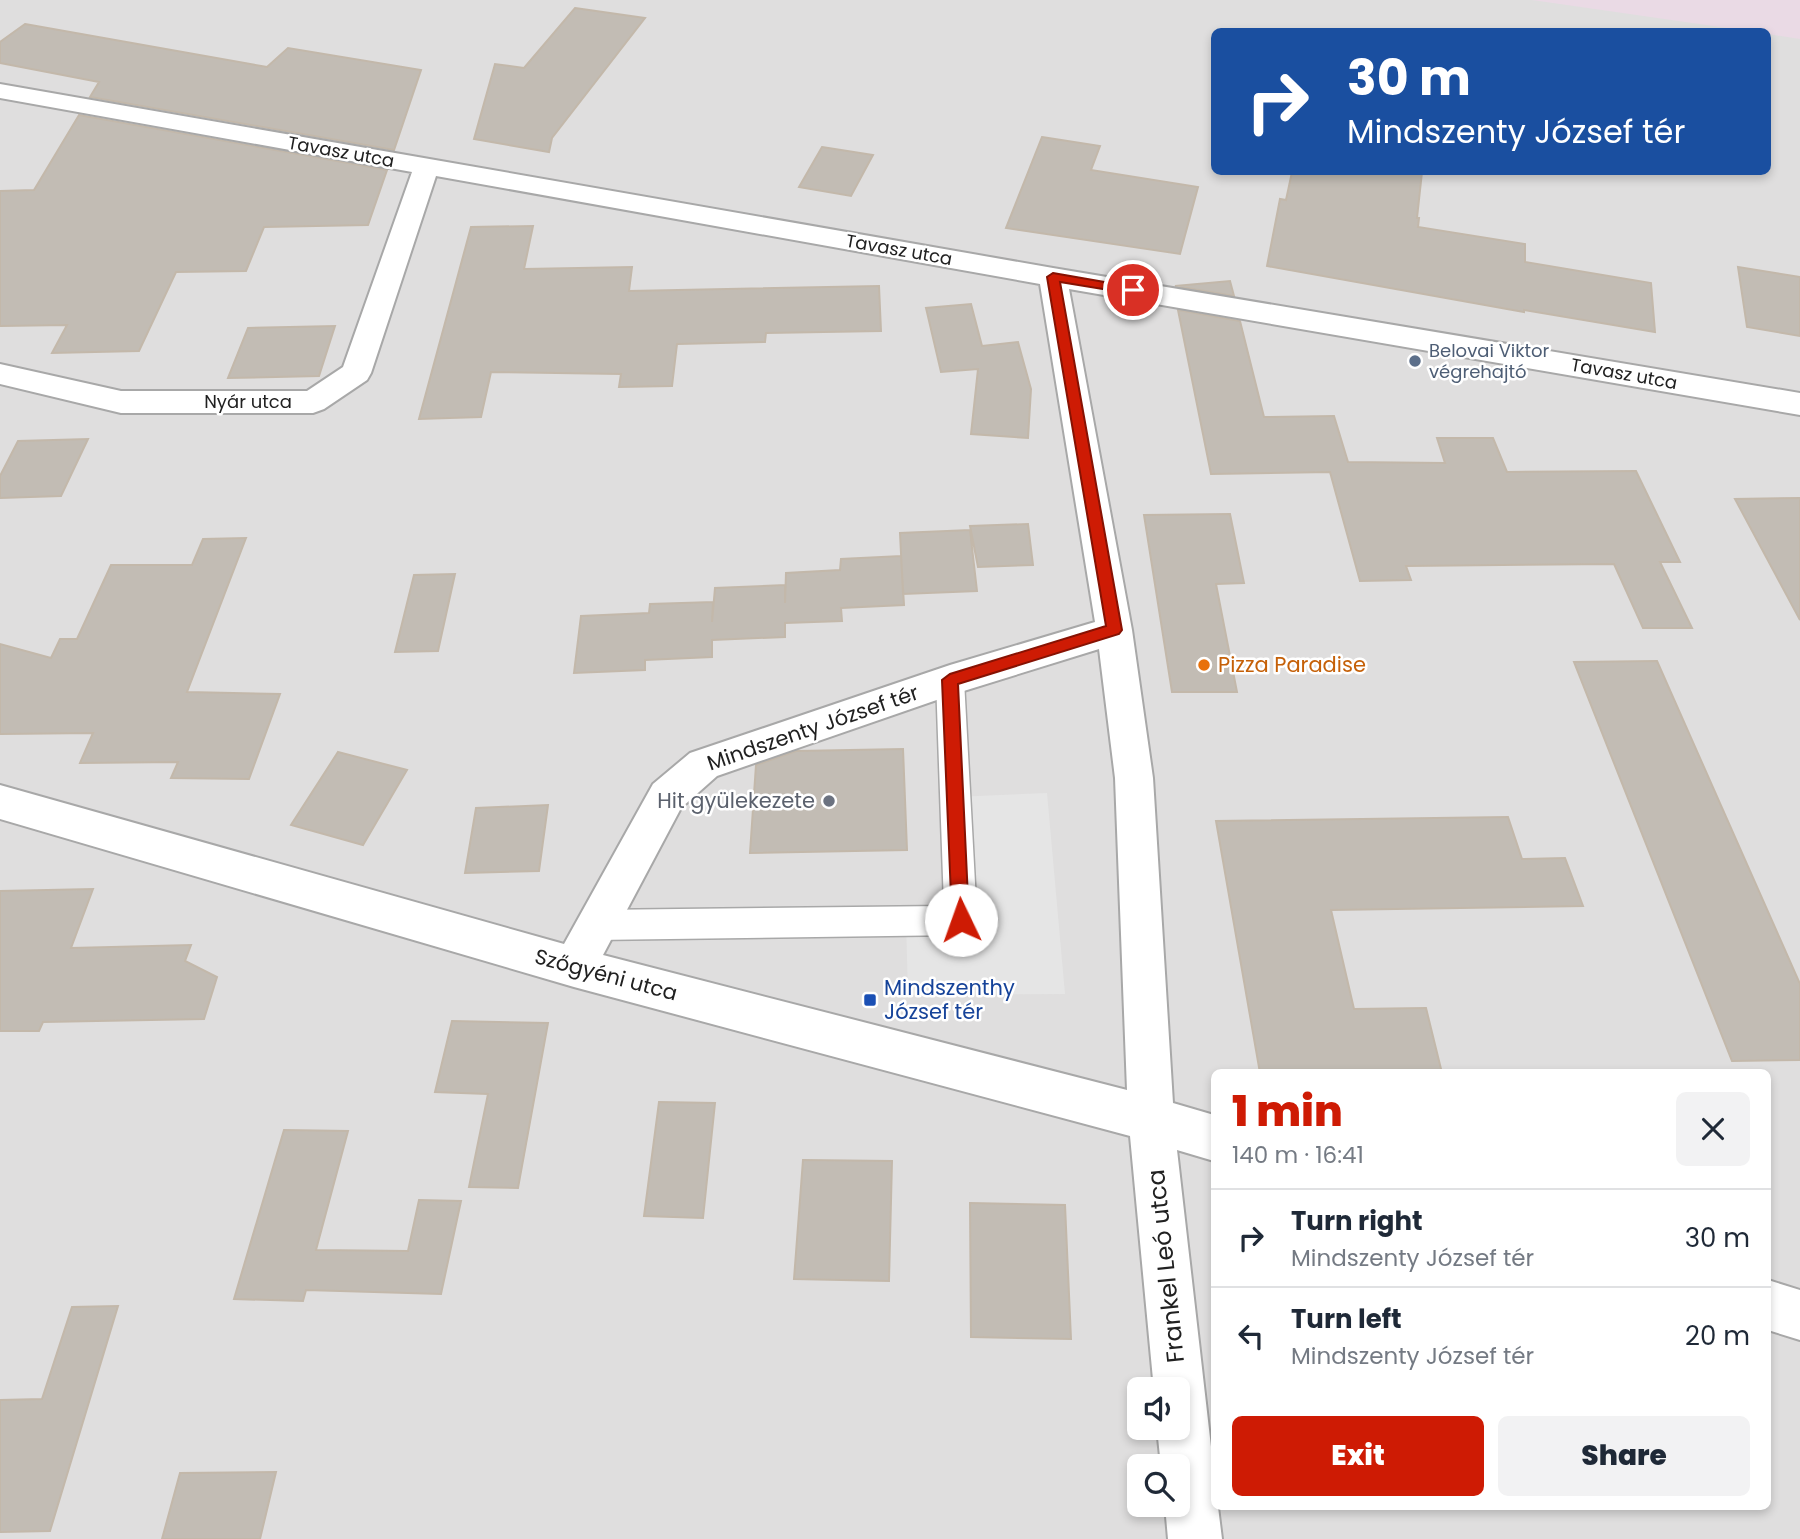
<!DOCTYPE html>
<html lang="en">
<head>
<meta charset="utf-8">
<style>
	:root { --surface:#fff; --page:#f2f2f3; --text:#1f2937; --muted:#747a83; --line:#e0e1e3; --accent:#ce1b04 }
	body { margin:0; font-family:Poppins,sans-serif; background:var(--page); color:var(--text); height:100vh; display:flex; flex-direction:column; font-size:26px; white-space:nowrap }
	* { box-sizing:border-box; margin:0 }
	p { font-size:23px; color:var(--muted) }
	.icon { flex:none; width:38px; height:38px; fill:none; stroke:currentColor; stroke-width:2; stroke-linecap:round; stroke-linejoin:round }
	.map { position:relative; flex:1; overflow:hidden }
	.details { position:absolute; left:1211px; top:1069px; width:560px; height:441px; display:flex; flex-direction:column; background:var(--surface); border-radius:10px; box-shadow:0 4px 10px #0003 }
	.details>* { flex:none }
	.hud { position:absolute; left:1211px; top:28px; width:560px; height:147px; border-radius:10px; box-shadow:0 4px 10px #0003; background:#1a4fa0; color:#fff; overflow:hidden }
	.controls { position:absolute; left:1127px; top:1377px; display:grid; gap:14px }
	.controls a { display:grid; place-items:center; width:63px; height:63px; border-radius:10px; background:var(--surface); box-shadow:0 4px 10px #0003; font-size:35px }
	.pin { position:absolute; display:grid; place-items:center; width:60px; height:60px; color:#fff; margin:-30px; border:4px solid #fff; border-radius:50%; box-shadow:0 2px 7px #0007 }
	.me { position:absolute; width:77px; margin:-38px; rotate:357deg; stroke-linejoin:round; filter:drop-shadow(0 0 5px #0008) }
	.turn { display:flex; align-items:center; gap:24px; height:147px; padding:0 21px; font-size:32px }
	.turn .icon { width:91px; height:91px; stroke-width:2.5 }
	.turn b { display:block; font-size:49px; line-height:60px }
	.round { display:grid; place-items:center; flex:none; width:74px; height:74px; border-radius:10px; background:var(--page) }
	.headline { display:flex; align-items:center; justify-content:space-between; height:119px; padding:0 21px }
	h1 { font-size:42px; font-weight:800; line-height:52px; color:var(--accent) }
	.action { display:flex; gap:14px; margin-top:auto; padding:14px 21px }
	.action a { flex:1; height:80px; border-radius:10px; background:var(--accent); color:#fff; font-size:28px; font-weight:800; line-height:80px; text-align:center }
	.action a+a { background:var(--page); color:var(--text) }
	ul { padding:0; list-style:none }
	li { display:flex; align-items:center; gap:21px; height:98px; padding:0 21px; border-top:2px solid var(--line) }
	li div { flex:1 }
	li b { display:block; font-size:26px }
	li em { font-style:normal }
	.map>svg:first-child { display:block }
	.residential { fill:#dfdede; fill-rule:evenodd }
	.industrial { fill:#eadae5 }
	.parking { fill:#e5e5e5 }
	.building { fill:#c2bcb4; stroke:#c3b8aa; stroke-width:2 }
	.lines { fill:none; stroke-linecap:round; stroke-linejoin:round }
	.service-casing { stroke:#a8a8a8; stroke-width:3 }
	.minor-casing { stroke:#a8a8a8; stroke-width:4 }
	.service { fill:#fff; fill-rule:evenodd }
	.minor { fill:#fff; fill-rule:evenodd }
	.route { fill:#ce1b04; stroke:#861203; stroke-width:2 }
	.service-dot { fill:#5c6f8a; stroke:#fff; stroke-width:2.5 }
	.food-dot { fill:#e8710a; stroke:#fff; stroke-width:2.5 }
	.worship-dot { fill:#6b7280; stroke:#fff; stroke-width:2.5 }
	.transit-dot { fill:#1a4fb4; stroke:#fff; stroke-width:2.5 }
	.labels { text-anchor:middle; stroke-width:5; stroke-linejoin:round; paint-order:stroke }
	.far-street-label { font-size:18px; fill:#212121; stroke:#fff }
	.far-service-label { font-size:18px; fill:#4e5e75; stroke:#fff; text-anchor:start }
	.food-label { font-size:21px; fill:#c56008; stroke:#fff; text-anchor:start }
	.street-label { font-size:21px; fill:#212121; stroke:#fff }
	.worship-label { font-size:21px; fill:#5b616d; stroke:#fff; text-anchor:end }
	.transit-label { font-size:21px; fill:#164399; stroke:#fff; text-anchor:start }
	.near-street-label { font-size:24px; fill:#212121; stroke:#fff }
</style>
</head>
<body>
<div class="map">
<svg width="1800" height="1539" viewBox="0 0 1800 1539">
	<rect width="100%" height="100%" fill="#f1efe8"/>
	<path class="residential" d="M0,0h1800v1539h-1800zM1214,32h554v140h-554zM1214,1073h554v434h-554zM1139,1390h39v38h-39zM1139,1466h39v39h-39z"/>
	<path class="industrial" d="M1532,0h268v39l-32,-5v-2l-20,-1z"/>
	<path class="parking" d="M1047,793l18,201 -157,1 -2,-75 55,-1 -6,-122z"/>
	<path class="building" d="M575,8l70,10 -93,120 -3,14 -75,-13 21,-75 29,4z
		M25,24l242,43 21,-19 133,22 -27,80 -304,-53 9,-15 -99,-19v-21z
		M79,115l308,55 -19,55 -104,2 -18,44 -70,1 -37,79 -87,2 15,-28 -67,1v-135l34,-1z
		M1042,137l58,9 -9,24 107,17 -18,67 -174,-26z
		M822,147l51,8 -22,41 -52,-9z
		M1292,172h130l-5,46h2l-1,9 107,17v18l126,21 4,49 -131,-22v2l-257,-46 13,-67 6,1z
		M533,226l-9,43 108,-2 -3,24 250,-5 2,45 -115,2 -1,9 -88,2 -5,42 -53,1 2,-13 -130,-2 -10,45 -62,2 52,-192z
		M1738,267l62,10v59l-53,-9z
		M1230,281l4,15 -59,-10z
		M971,304l11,42 36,-4 13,47 -3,49 -57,-4 7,-65 -37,3 -15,-64z
		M1178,310l62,11 24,96 70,-1 14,46 97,1 -8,-25h56l14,34 129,-1 44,91h-20l32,66h-49l-29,-64 -208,2 5,14 -51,1 -30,-109 -119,2z
		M335,326l-16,50 -91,2 20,-50z
		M88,439l-27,57 -61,2v-22l18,-35z
		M1800,498v122l-65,-121z
		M1230,514l14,69 -28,1 21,108h-65l-28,-177z
		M1028,524l5,41 -55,2 -8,-41z
		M970,530l7,61 -74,3 -3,-61z
		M246,538l-59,154 93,2 -31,85 -78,-1 7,-16 -98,1 13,-30 -93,1v-90l51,14 9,-19h17l34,-74h81l11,-26z
		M901,556l3,49 -63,3 1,13 -57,2v14l-73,3v17l-67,3v10l-71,3 7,-57 68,-3 1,-9 63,-2 -1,20 3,-34 70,-3v18l1,-30 54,-3 1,-11z
		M455,574l-17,77 -43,1 19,-77z
		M1657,661l143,323v76l-68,1 -158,-399z
		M903,749l4,101 -157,3 6,-88 40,-14z
		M338,752l69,18 -44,75 -72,-20z
		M548,805l-9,66 -74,2 11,-65z
		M1508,817l14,42 43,-1 18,48 -252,4 23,99 72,-1 16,65h-182l-44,-252z
		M93,889l-22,59 120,-3 -6,16 32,16 -13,42 -161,3 -4,9h-39v-140z
		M452,1021l96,2 -30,165 -49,-1 19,-93 -53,-2z
		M659,1102l56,1 -12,115 -59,-2z
		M284,1130l64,1 -32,119 92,1 11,-51 42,1 -20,93 -135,-4 -3,11 -69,-2z
		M803,1160l89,1 -3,120 -95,-2z
		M970,1203l95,2 6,134 -100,-2z
		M118,1306l-68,225 -50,1v-132l42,-1 30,-92z
		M276,1472l-16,67h-98l18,-66z"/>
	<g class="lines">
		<defs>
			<path id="service" d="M950,669l10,3 4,8 13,240 -5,10 -11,5 -366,5 -11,-5 -5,-10 5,-10 11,-5 349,-4 -8,-226 4,-8z"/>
			<path id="minor" d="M0,84l1053,184 747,125v22l-731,-126 63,341 21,148 20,325 41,12v46l-37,-11 37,323v34h4l4,32h-54l-3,-34h13v-39h-17l-4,-38h21v-38h-24l-24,-254 -556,-149 -574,-168v-34l564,159 89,-160 37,-31 260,-88 145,-43 -55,-338 -604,-108 -65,197 -4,7 -43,29 -11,4h-192l-121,-29v-20l121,27h186l36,-24 69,-195 -412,-74zM1099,649l16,129 12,312 -524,-135 78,-147 36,-32 237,-82z
				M1768,1280l32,10v50l-32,-10z"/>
		</defs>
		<use href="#service" class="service-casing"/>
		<use href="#minor" class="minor-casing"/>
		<use href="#service" class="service"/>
		<use href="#minor" class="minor"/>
	</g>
	<path class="route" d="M1053,273l80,14 6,3 -6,4 -73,-12 62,348 -3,4 -161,50 11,236 -2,5 -6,2 -6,-2 -3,-5 -10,-240 8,-6 156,-48 -59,-349z"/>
	<circle class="service-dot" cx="1415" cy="361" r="7"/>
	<circle class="food-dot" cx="1204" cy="665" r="7"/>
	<circle class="worship-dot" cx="829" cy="801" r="7"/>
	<rect class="transit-dot" x="863" y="993" width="14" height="14" rx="3.5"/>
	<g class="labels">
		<g class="far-street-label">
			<text transform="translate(341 152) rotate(10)" y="6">Tavasz utca</text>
			<text transform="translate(899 250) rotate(10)" y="6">Tavasz utca</text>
			<text transform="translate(1624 374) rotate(10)" y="6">Tavasz utca</text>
			<text x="248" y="408">Nyár utca</text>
		</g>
		<g class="far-service-label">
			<text x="1429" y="357">Belovai Viktor<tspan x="1429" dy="21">végrehajtó</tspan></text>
		</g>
		<g class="food-label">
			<text x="1218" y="672">Pizza Paradise</text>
		</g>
		<g class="street-label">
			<text transform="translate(813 728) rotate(-19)" y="7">Mindszenty József tér</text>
			<text transform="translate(606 975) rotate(15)" y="7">Szőgyéni utca</text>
		</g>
		<g class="worship-label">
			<text x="815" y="808">Hit gyülekezete</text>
		</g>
		<g class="transit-label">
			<text x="884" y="995">Mindszenthy<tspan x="884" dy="24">József tér</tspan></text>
		</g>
		<g class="near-street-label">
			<text transform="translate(1166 1266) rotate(-96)" y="8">Frankel Leó utca</text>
		</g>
	</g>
</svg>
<div class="controls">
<a><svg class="icon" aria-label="sound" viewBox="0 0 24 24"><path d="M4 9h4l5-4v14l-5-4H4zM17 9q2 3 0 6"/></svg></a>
<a><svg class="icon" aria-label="search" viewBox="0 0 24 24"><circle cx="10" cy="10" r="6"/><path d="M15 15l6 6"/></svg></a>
</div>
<div class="pin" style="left:1133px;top:290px;background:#d93025"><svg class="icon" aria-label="arrive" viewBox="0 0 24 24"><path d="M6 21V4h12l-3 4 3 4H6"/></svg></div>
<svg class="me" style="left:961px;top:920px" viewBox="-20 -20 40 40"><circle r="19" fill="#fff"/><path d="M0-13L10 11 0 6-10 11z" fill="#ce1b04"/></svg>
<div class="hud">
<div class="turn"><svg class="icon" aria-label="right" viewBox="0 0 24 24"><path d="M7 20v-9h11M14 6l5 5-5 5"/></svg><div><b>30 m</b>Mindszenty József tér</div></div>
</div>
<section class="details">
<div class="headline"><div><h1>1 min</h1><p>140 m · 16:41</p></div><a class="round"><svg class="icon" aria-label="close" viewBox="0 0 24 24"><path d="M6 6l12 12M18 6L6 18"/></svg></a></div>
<ul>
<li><svg class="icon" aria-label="right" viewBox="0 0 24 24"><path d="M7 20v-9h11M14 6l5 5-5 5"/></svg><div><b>Turn right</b><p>Mindszenty József tér</p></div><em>30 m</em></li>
<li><svg class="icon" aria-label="left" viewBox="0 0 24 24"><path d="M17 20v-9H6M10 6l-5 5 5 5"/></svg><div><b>Turn left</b><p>Mindszenty József tér</p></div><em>20 m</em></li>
</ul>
<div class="action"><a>Exit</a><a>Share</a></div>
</section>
</div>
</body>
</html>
